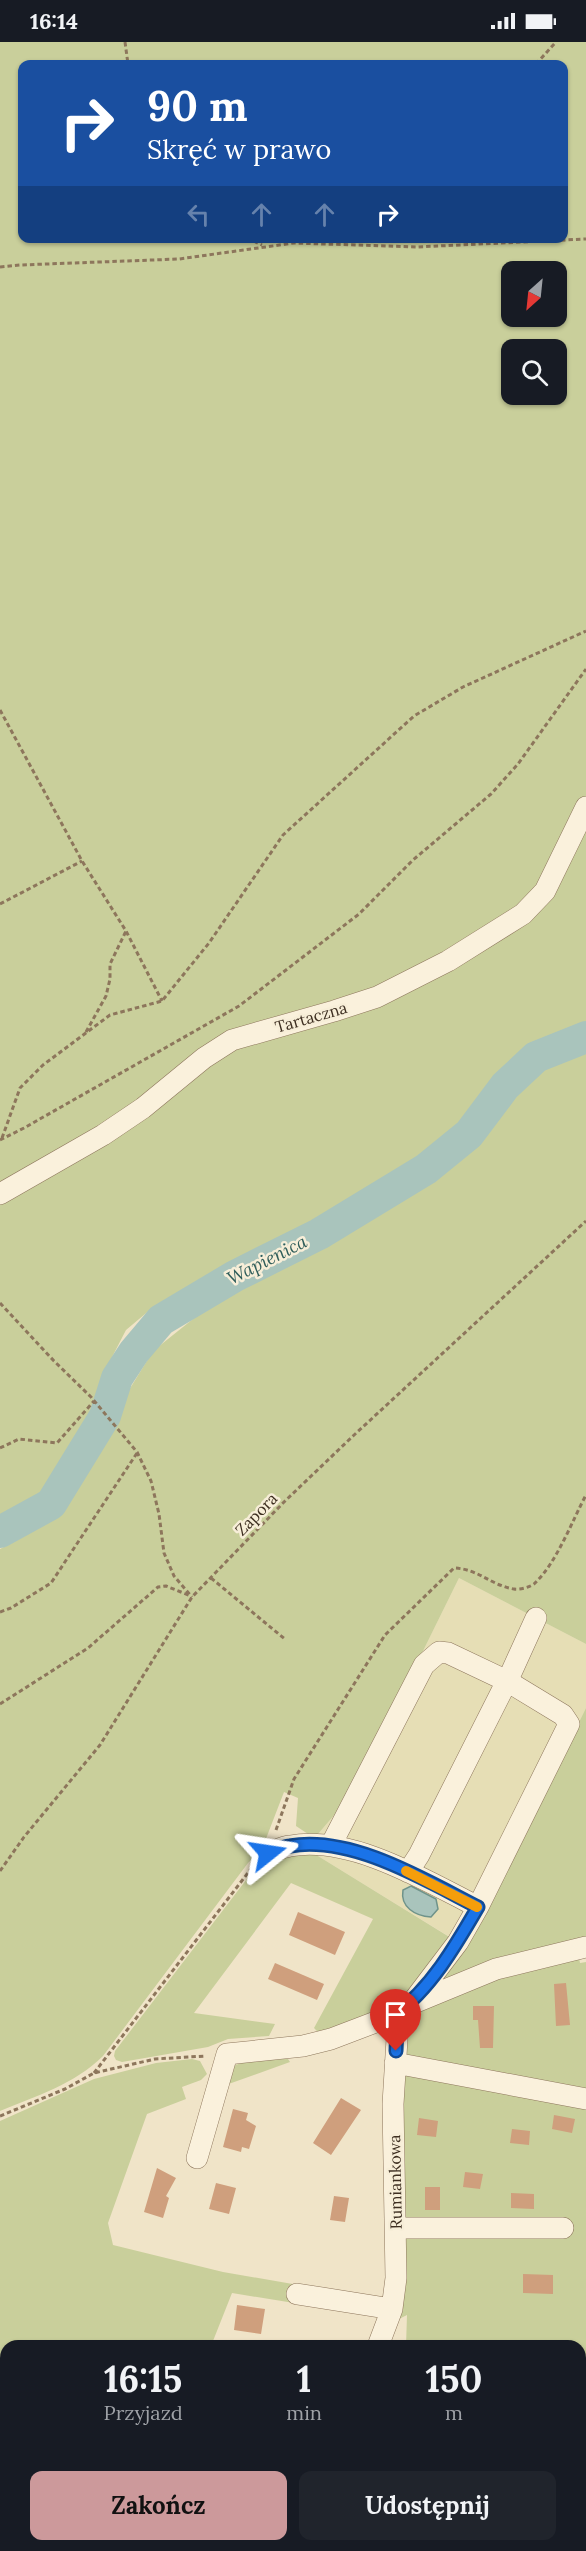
<!DOCTYPE html>
<html lang="pl">
<head>
<meta charset="utf-8">
<style>
	:root { --surface:#171b24; --page:#20242c; --text:#f1f3f6; --muted:#9ea1a6; --accent:#cc999b }
	body { margin:0; font-family:Lora,serif; background:var(--page); color:var(--text); height:100vh; display:flex; flex-direction:column; font-size:22px; white-space:nowrap }
	* { box-sizing:border-box; margin:0 }
	p { font-size:20px; color:var(--muted) }
	.icon { flex:none; width:33px; height:33px; fill:none; stroke:currentColor; stroke-width:2; stroke-linecap:round; stroke-linejoin:round }
	.map { position:relative; flex:1; overflow:hidden }
	.side { position:absolute; left:0px; top:2298px; width:586px; height:212px; display:flex; flex-direction:column; background:var(--surface); border-radius:18px 18px 0 0; box-shadow:0 2px 4px #0004 }
	.side>* { flex:none }
	.top-card { position:absolute; left:18px; top:18px; width:550px; height:183px; border-radius:12px; box-shadow:0 2px 4px #0004; background:#1a4fa0; color:#fff; overflow:hidden }
	.needle { width:39px; rotate:207deg }
	.fabs { position:absolute; left:501px; top:219px; display:grid; gap:12px }
	.fabs a { display:grid; place-items:center; width:66px; height:66px; border-radius:12px; background:var(--surface); box-shadow:0 2px 4px #0004; font-size:30px }
	.pin { position:absolute; display:grid; place-items:center; width:51px; height:51px; color:#fff; margin:-62px -26px; border-radius:50% 50% 50% 0; rotate:-45deg; box-shadow:0 0 6px #0007 }
	.pin .icon { rotate:45deg }
	.me { position:absolute; width:66px; margin:-33px; rotate:75deg; stroke-linejoin:round; filter:drop-shadow(0 0 4px #0008) }
	.turn { display:flex; align-items:center; gap:21px; height:126px; padding:0 30px; font-size:27px }
	.turn .icon { width:78px; height:78px; stroke-width:2.5 }
	.turn b { display:block; font-size:42px; line-height:51px }
	.lanes { display:flex; align-items:center; height:57px; padding:0 30px; background:#0003; justify-content:center; gap:30px; direction:ltr }
	.lanes .off { opacity:.35 }
	.eta { display:flex; justify-content:space-evenly; align-items:center; height:102px; text-align:center }
	.eta b { font-size:36px; font-weight:700; line-height:42px }
	.primary-button { display:flex; gap:12px; margin-top:auto; padding:12px 30px }
	.primary-button a { flex:1; height:69px; border-radius:12px; background:var(--accent); color:#111; font-size:24px; font-weight:700; line-height:69px; text-align:center }
	.primary-button a+a { background:var(--page); color:var(--text) }
	.status { display:flex; justify-content:space-between; align-items:center; height:42px; padding:0 30px; background:var(--surface); direction:ltr }
	.status svg { height:16px; fill:currentColor }
	.map>svg:first-child { display:block }
	.farmland { fill:#e6deb5 }
	.green { fill:#c9cf9b; fill-rule:evenodd }
	.water { fill:#a9c4bc; stroke:#6f938a; stroke-width:1.5 }
	.lines { fill:none; stroke-linecap:round; stroke-linejoin:round }
	.river { stroke:#a9c4bc; stroke-width:32 }
	.building { fill:#cf9f7d }
	.minor-casing { stroke:#8d765c; stroke-width:22 }
	.path { stroke:#8d765c; stroke-width:3; stroke-dasharray:4.5 3; stroke-linecap:butt }
	.minor { stroke:#faf1dc; stroke-width:21 }
	.route-casing { stroke:#114b97; stroke-width:15 }
	.route { stroke:#1a73e8; stroke-width:10 }
	.slow { stroke:#f59e0b; stroke-width:10 }
	.labels { text-anchor:middle; stroke-width:5; stroke-linejoin:round; paint-order:stroke }
	.street-label { font-size:16px; fill:#3d2e20; stroke:#f7eed8 }
	.water-label { font-size:18px; font-style:italic; fill:#2f5d5a; stroke:#f7eed8 }
</style>
</head>
<body>
<div class="status"><b>16:14</b><svg viewBox="0 0 49 12"><path d="M0 12V9h3v3zM5 12V6h3v6zM10 12V3h3v9zM15 12V0h3v12zM26 1h20v11H26zM47 4h2v5h-2z"/></svg></div>
<div class="map">
<svg width="586" height="2509" viewBox="0 0 586 2509">
	<rect width="100%" height="100%" fill="#f0e4c8"/>
	<path class="farmland" d="M459,1536l127,66v64l-96,194 -32,40 -140,-86v-22l35,-41z"/>
	<path class="green" d="M0,0h586v756l-55,103 -129,80 -171,54 -90,70 -141,84zM22,22h542v174h-542zM512,230h44v44h-44zM512,308h44v44h-44z
		M586,772v211l-23,7 -35,16 -34,30 -34,49 -38,31 -105,65 -166,86 -25,21 -17,33 -9,31 -22,44 -38,55 -40,25v-319l209,-140 126,-45 190,-97z
		M586,1007v595l-127,-66 -106,215 -35,41h-10l-12,-8 2,-28 -14,-6 -22,57 -14,14 -145,193c-28,28 -67,40 -103,55v-562l23,-12 37,-26 37,-57 32,-64 24,-39 50,-40 80,-44 94,-59 51,-29 43,-35 41,-53 28,-25z
		M586,1666v234l-153,49 57,-89z
		M318,1808v6l133,82 -49,66 -84,35 -1,-8 -3,-3 59,-109 -82,-36 -97,130 81,11 -6,12 -41,3 -20,8 -86,15 -6,-2 -2,-4 1,-5 138,-180 16,-12z
		M579,1916l1,5 6,-1v131l-179,-33 -6,-32 6,-14 82,-36z
		M192,2017l8,2 7,13 -6,6 -19,7 4,12 -39,15 -39,109 5,22 110,27 162,28 -12,46h-7l14,-29 -148,-24 -21,53h-205v132h-4l3,-12 -5,-2v-343l94,-42 62,-16z
		M284,2017h4l2,3 -67,24c2,-5 4,-14 8,-18 10,-9 40,-8 53,-9z
		M404,2030l182,32v447h-207l1,-5h200v-200h-174l1,-31 -12,6 10,-81 7,-7 2,-11 -9,-5 -6,-31z
		M134,2504h101l-2,5h-102z"/>
	<path class="water" d="M411,1844l25,13 2,10 -7,8c-16,-1 -31,-10 -28,-27z"/>
	<g class="lines">
		<path class="river" d="M0,1490l51,-28 54,-88 12,-38 17,-26 27,-32 74,-44 84,-42 107,-65 43,-35 36,-48 31,-29 50,-20"/>
	</g>
	<path class="building" d="M298,1870l47,20 -10,23 -46,-20z
		M275,1921l49,21 -7,16 -49,-21z
		M566,1941l4,42 -14,1 -2,-42z
		M473,1964h21l-1,42h-13l-2,-28h-5z
		M341,2056l20,12 -30,45 -18,-12z
		M233,2067l15,4 -2,7 10,6 -7,23 -7,-2 -1,5 -18,-5z
		M554,2073l21,4 -3,14 -20,-4z
		M419,2076l19,3 -2,16 -19,-2z
		M512,2087l18,2 -1,14 -19,-2z
		M157,2126l19,10 -10,18 3,2 -6,20 -19,-6z
		M465,2130l18,2 -3,15 -17,-2z
		M216,2141l20,5 -7,26 -20,-5z
		M425,2145h15v23h-15z
		M511,2151l23,1v15l-23,-1z
		M334,2154l15,2 -4,24 -15,-2z
		M523,2232l30,1v19l-30,-1z
		M237,2263l28,4 -4,25 -27,-4z"/>
	<g class="lines">
		<defs>
			<path id="minor" d="M0,1152l103,-59 40,-27 61,-50 28,-18 102,-29 43,-14 71,-36 75,-47 22,-23 41,-84
				M331,1803l93,-180 15,-13 9,1 59,28 56,34 6,9 -91,183
				M268,1811c7,-2 14,-6 22,-7 61,-11 135,34 188,61l-20,35 -47,62
				M408,1830l11,-17 92,-182 25,-55
				M395,2021l191,36
				M197,2116l30,-104 76,-8 28,-7 63,-24 17,-11 85,-35 90,-22
				M396,2186h167
				M297,2252l95,15
				M378,2304l14,-37 4,-31 -3,-174 4,-65 -3,-24
				M291,2509l2,-5"/>
		</defs>
		<use href="#minor" class="minor-casing"/>
		<path class="path" d="M125,0l3,22
			M536,22l20,-22
			M247,196l15,7
			M0,225l20,-2 159,-6 115,-16 123,4 169,-8
			M0,668l82,151 44,70 36,70
			M0,862l82,-43
			M86,990l20,-36 4,-17v-15l16,-33
			M2,1096l18,-50 23,-23 67,-50 52,-14 47,-58 74,-108 131,-119 49,-29 123,-56
			M0,1098l24,-12 215,-122 120,-92 54,-54 78,-66 27,-30 68,-95
			M0,1261l54,58 37,36 46,55 14,29 8,33 5,39 10,23 18,21
			M0,1406l19,-9 38,4 37,-42
			M211,1536l75,62
			M0,1570l11,-4 40,-25 86,-130
			M0,1662l88,-56 70,-61 8,-1 25,10
			M276,1788l18,-51 91,-144 69,-67c25,1 36,17 60,21 6,1 17,-2 21,-6 22,-21 37,-62 51,-88
			M0,1829l24,-34 76,-92 92,-148 92,-95 69,-66 233,-215
			M94,2031l160,-208
			M0,2074l65,-27 29,-16 61,-14 51,-3"/>
		<use href="#minor" class="minor"/>
	</g>
	<g class="lines">
		<defs>
			<path id="route" d="M268,1811c7,-2 14,-6 22,-7 61,-11 135,34 188,61 -22,38 -48,83 -84,108l3,11 -1,25"/>
		</defs>
		<use href="#route" class="route-casing"/>
		<use href="#route" class="route"/>
		<path class="slow" d="M406,1829l71,36"/>
	</g>
	<g class="labels">
		<g class="street-label">
			<text transform="translate(311 975) rotate(-16)" y="6">Tartaczna</text>
			<text transform="translate(256 1472) rotate(-46)" y="6">Zapora</text>
			<text transform="translate(395 2140) rotate(-91)" y="6">Rumiankowa</text>
		</g>
		<g class="water-label">
			<text transform="translate(267 1218) rotate(-27)" y="6">Wapienica</text>
		</g>
	</g>
</svg>
<div class="fabs">
<a><svg class="needle" viewBox="-14 -14 28 28"><path d="M0-13l5 13h-10z" fill="#e53935"/><path d="M0 13l5-13h-10z" fill="#9ea1a6"/></svg></a>
<a><svg class="icon" aria-label="search" viewBox="0 0 24 24"><circle cx="10" cy="10" r="6"/><path d="M15 15l6 6"/></svg></a>
</div>
<div class="pin" style="left:396px;top:2009px;background:#d93025"><svg class="icon" aria-label="arrive" viewBox="0 0 24 24"><path d="M6 21V4h12l-3 4 3 4H6"/></svg></div>
<svg class="me" style="left:268px;top:1811px" viewBox="-20 -20 40 40"><path d="M0-17L14 15 0 8-14 15z" fill="#1a73e8" stroke="#fff" stroke-width="4"/></svg>
<div class="top-card">
<div class="turn"><svg class="icon" aria-label="right" viewBox="0 0 24 24"><path d="M7 20v-9h11M14 6l5 5-5 5"/></svg><div><b>90 m</b>Skręć w prawo</div></div>
<div class="lanes"><svg class="icon off" aria-label="left" viewBox="0 0 24 24"><path d="M17 20v-9H6M10 6l-5 5 5 5"/></svg><svg class="icon off" aria-label="ahead" viewBox="0 0 24 24"><path d="M12 20V5M6 11l6-6 6 6"/></svg><svg class="icon off" aria-label="ahead" viewBox="0 0 24 24"><path d="M12 20V5M6 11l6-6 6 6"/></svg><svg class="icon" aria-label="right" viewBox="0 0 24 24"><path d="M7 20v-9h11M14 6l5 5-5 5"/></svg></div>
</div>
<section class="side">
<div class="eta">
<div><b>16:15</b><p>Przyjazd</p></div>
<div><b>1</b><p>min</p></div>
<div><b>150</b><p>m</p></div>
</div>
<div class="primary-button"><a>Zakończ</a><a>Udostępnij</a></div>
</section>
</div>
</body>
</html>
